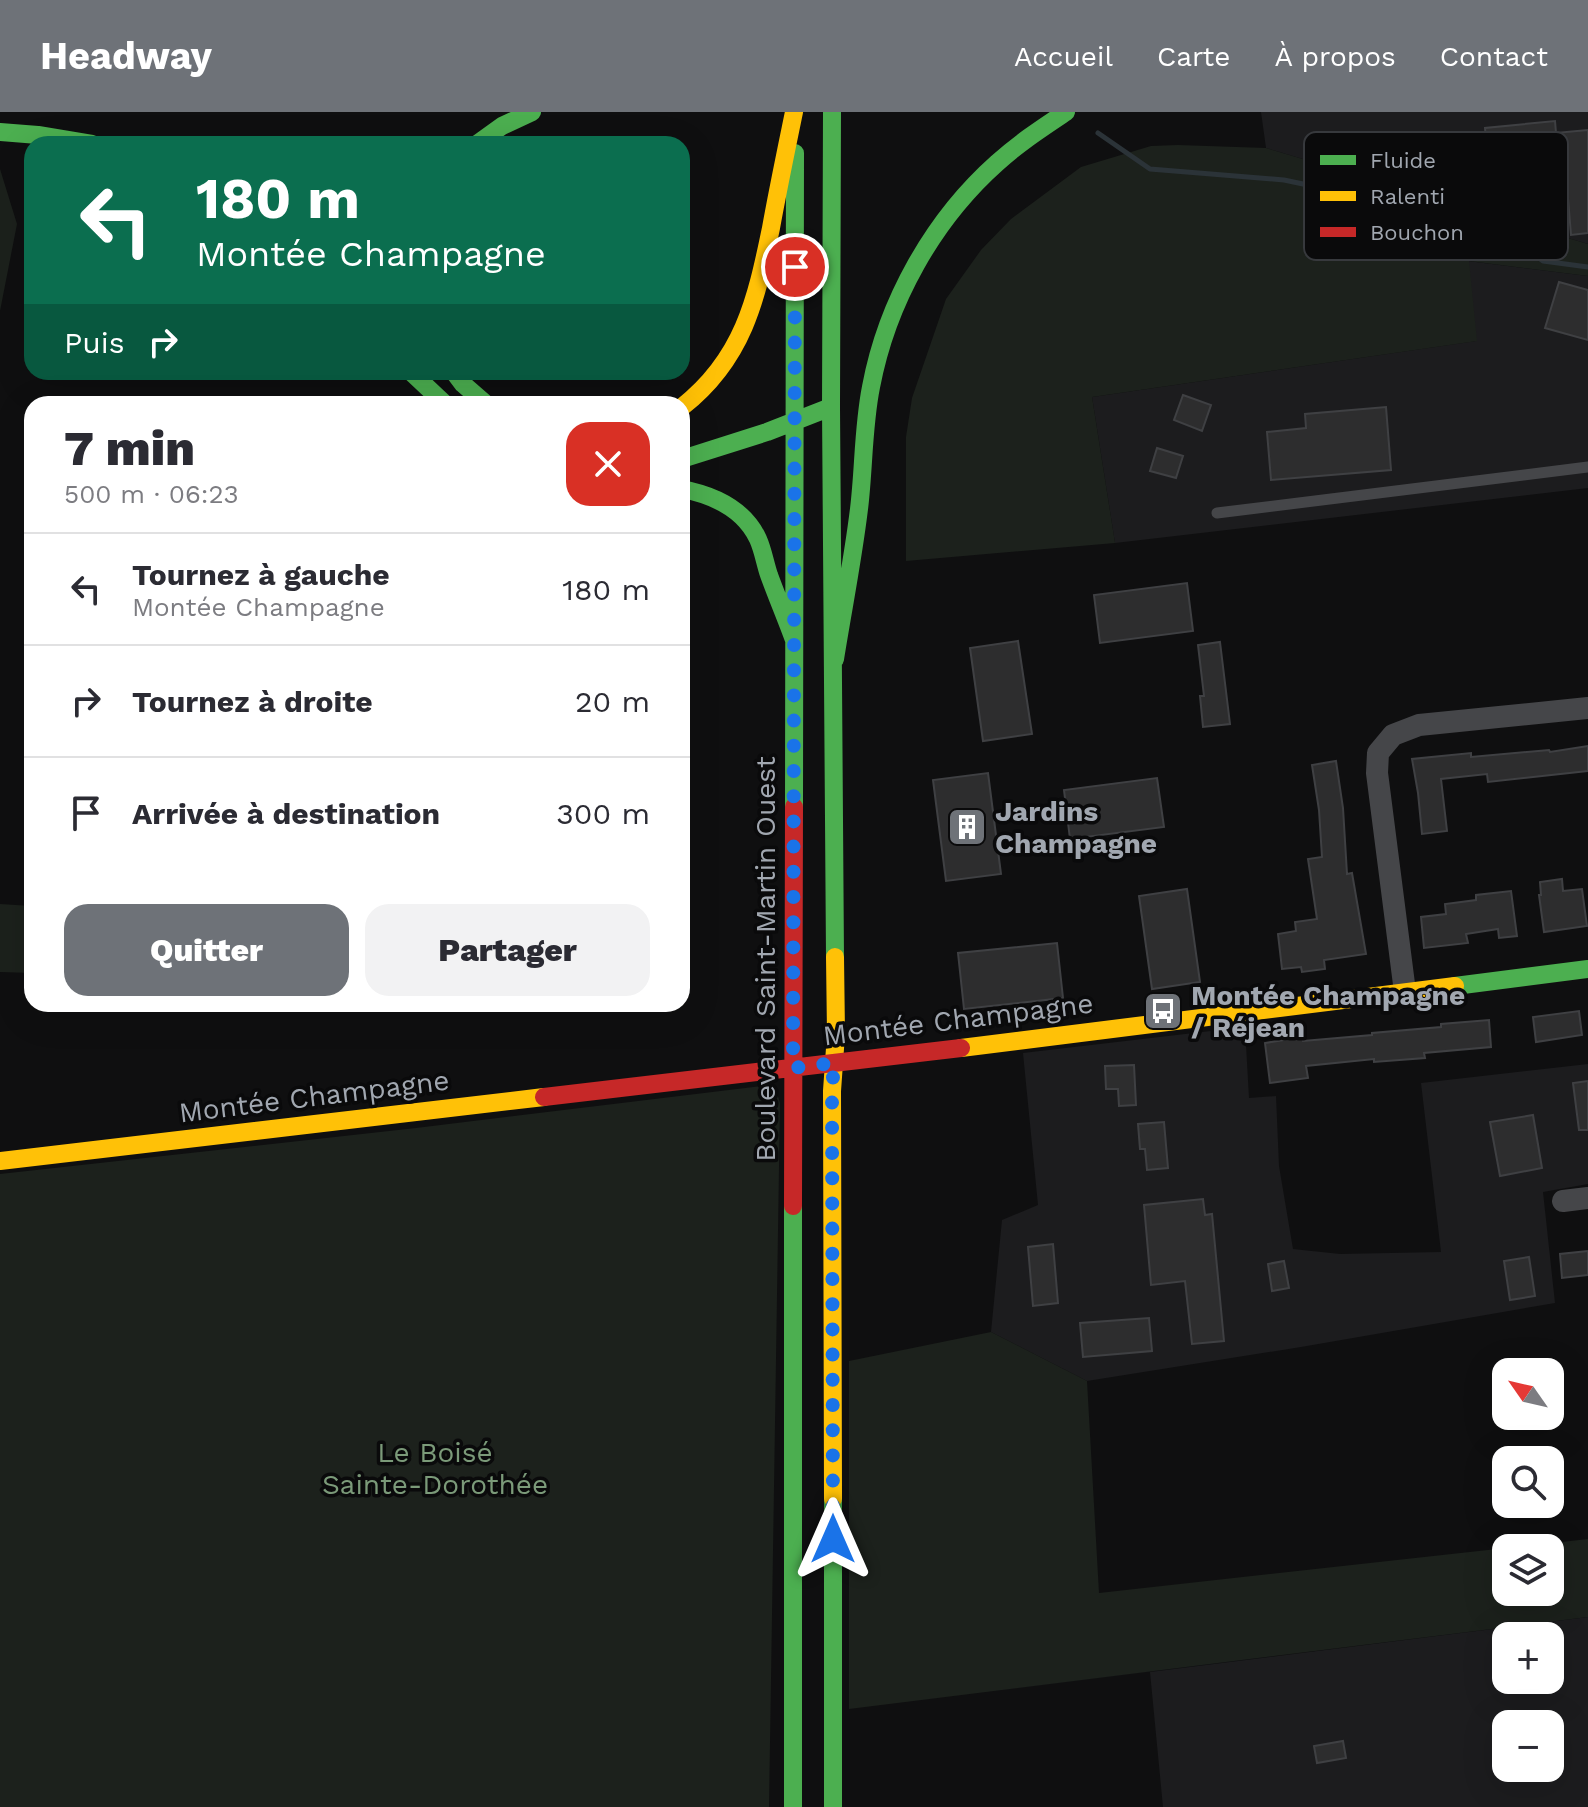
<!DOCTYPE html>
<html lang="fr">
<head>
<meta charset="utf-8">
<style>
	:root { --surface:#fff; --page:#f2f2f3; --text:#2b2b33; --muted:#7c7c81; --line:#e1e1e2; --accent:#6e7278 }
	body { margin:0; font-family:"Work Sans",sans-serif; background:var(--page); color:var(--text); height:100vh; display:flex; flex-direction:column; font-size:30px; white-space:nowrap }
	* { box-sizing:border-box; margin:0 }
	p { font-size:26px; color:var(--muted) }
	.icon { flex:none; width:44px; height:44px; fill:none; stroke:currentColor; stroke-width:2; stroke-linecap:round; stroke-linejoin:round }
	.map { position:relative; flex:1; overflow:hidden }
	.details { position:absolute; left:24px; top:284px; width:666px; height:616px; display:flex; flex-direction:column; background:var(--surface); border-radius:24px; box-shadow:0 8px 32px #0002 }
	.details>* { flex:none }
	.guide { position:absolute; left:24px; top:24px; width:666px; height:244px; border-radius:24px; box-shadow:0 8px 32px #0002; background:#0b6e4f; color:#fff; overflow:hidden }
	.needle { width:52px; rotate:304deg }
	.tools { position:absolute; left:1492px; top:1246px; display:grid; gap:16px }
	.tools a { display:grid; place-items:center; width:72px; height:72px; border-radius:16px; background:var(--surface); box-shadow:0 8px 32px #0002; font-size:40px }
	.pin { position:absolute; display:grid; place-items:center; width:68px; height:68px; color:#fff; margin:-34px; border:4px solid #fff; border-radius:50%; box-shadow:0 2px 8px #0007 }
	.me { position:absolute; width:88px; margin:-44px; rotate:0deg; stroke-linejoin:round; filter:drop-shadow(0 0 6px #0008) }
	.turn { display:flex; align-items:center; gap:28px; height:168px; padding:0 40px; font-size:36px }
	.turn .icon { width:104px; height:104px; stroke-width:2.5 }
	.turn b { display:block; font-size:56px; line-height:68px }
	.then { display:flex; align-items:center; height:76px; padding:0 40px; background:#0003; gap:16px; font-size:30px }
	.round { display:grid; place-items:center; flex:none; width:84px; height:84px; border-radius:24px; background:var(--page) }
	.overview { display:flex; align-items:center; justify-content:space-between; height:136px; padding:0 40px }
	h1 { font-size:48px; font-weight:800; line-height:60px }
	.action { display:flex; gap:16px; margin-top:auto; padding:16px 40px }
	.action a { flex:1; height:92px; border-radius:24px; background:var(--accent); color:#fff; font-size:32px; font-weight:800; line-height:92px; text-align:center }
	.action a+a { background:var(--page); color:var(--text) }
	ul { padding:0; list-style:none }
	li { display:flex; align-items:center; gap:24px; height:112px; padding:0 40px; border-top:2px solid var(--line) }
	li div { flex:1 }
	li b { display:block; font-size:30px }
	li em { font-style:normal }
	header { display:flex; align-items:center; gap:48px; box-sizing:border-box; height:112px; padding:0 40px; background:var(--accent); color:#fff }
	header strong { font-size:38px }
	nav { display:flex; gap:44px; margin-inline-start:auto; font-size:28px }
	.map>svg:first-child { display:block }
	.built { fill:#1c1c1e; fill-rule:evenodd }
	.green { fill:#1c211c }
	.lines { fill:none; stroke-linecap:round; stroke-linejoin:round }
	.stream { stroke:#2b3338; stroke-width:5 }
	.building { fill:#2d2d2e; stroke:#3f4043; stroke-width:2 }
	.lane { stroke:#454649; stroke-width:11 }
	.street { stroke:#454649; stroke-width:22 }
	.fast { stroke:#4caf50; stroke-width:18 }
	.slow { stroke:#ffc107; stroke-width:18 }
	.jam { stroke:#c62828; stroke-width:18 }
	.route { stroke:#1a73e8; stroke-width:14; stroke-dasharray:0 25.2 }
	.labels { text-anchor:middle; stroke-width:7; stroke-linejoin:round; paint-order:stroke }
	.poi-label { font-size:28px; font-weight:bold; fill:#a1a7b0; stroke:#0a0a0b; text-anchor:start }
	.street-label { font-size:28px; fill:#a1a7b0; stroke:#0a0a0b }
	.park-label { font-size:28px; fill:#7b9a79; stroke:#0a0a0b }
	.key { fill:#0a0a0b; stroke:#37393d; stroke-width:2 }
	.key-label { font-size:22px; fill:#a1a7b0 }
</style>
</head>
<body>
<header>
<strong>Headway</strong>
<nav><a>Accueil</a><a>Carte</a><a>À propos</a><a>Contact</a></nav>
</header>
<div class="map">
<svg width="1588" height="1695" viewBox="0 0 1588 1695">
	<rect width="100%" height="100%" fill="#0f0f10"/>
	<path class="built" d="M1261,0h327v132l-322,-96z
		M1468,149l120,15v212l-473,55 -23,-146 384,-56z
		M1245,915l4,71 27,-2 3,70 14,83 47,5 101,-2 -20,-169 167,-19v120l-45,8 12,111 -254,44 -214,34 -96,-49 11,-112 36,-15 -15,-152z
		M1588,1505v190h-425l-13,-135zM1506,1524h44v44h-44zM1506,1612h44v44h-44z"/>
	<path class="green" d="M1178,33l88,3 322,96v32l-119,-15 8,80 -385,56 23,146 -209,18v-124l6,-39 34,-99 35,-49 30,-31 70,-52 70,-21z
		M0,57l17,55 -17,87z
		M0,792l32,2v67l-32,-1z
		M770,973l6,5 4,13 -11,704h-769v-633l416,-46z
		M991,1220l96,49 12,212 407,-45v44h44v-44h-41l79,-9v78l-739,92v-348z"/>
	<g class="lines">
		<path class="stream" d="M1098,21l52,36 134,11 81,17 148,41 30,23 45,6"/>
	</g>
	<path class="building" d="M1555,9l1,12 32,-3v103l-17,2 -4,-49 -76,7 -6,-65z
		M1559,170l29,8v50l-43,-12z
		M1183,283l28,10 -9,26 -28,-11z
		M1386,295l5,63 -120,10 -4,-48 39,-4 -1,-14z
		M1157,336l26,8 -7,22 -26,-7z
		M1187,471l6,48 -93,12 -6,-48z
		M1018,529l14,93 -49,7 -13,-93z
		M1220,530l10,82 -27,3 -3,-31h4l-6,-51z
		M1588,634v25l-100,11 -1,-8 -46,5 6,52 -25,3 -4,-41 -6,-34 59,-6v4l78,-7 1,2z
		M1336,649l7,47 4,66 5,-1 14,81 -42,6 1,9 -23,3 -1,-5 -19,2 -4,-35 18,-3 -1,-9 22,-3 -9,-60 14,-2 -3,-47 -7,-45z
		M988,661l13,101 -55,7 -13,-101z
		M1157,666l7,49 -94,12 -6,-49z
		M1562,767l1,12 19,-2 5,37 -43,6 -5,-37h2l-1,-13z
		M1187,777l13,93 -48,7 -13,-93z
		M1511,779l6,45 -18,2 -1,-9 -32,5 2,9 -44,5 -3,-31 25,-3 -1,-10 31,-4v-5z
		M1057,831l6,55 -99,11 -6,-56z
		M1579,899l3,24 -46,7 -3,-25z
		M1489,908l2,27 -67,6 1,5 -51,4v-3l-68,7 2,12 -38,5 -5,-40 37,-6 1,4 69,-6v-2l69,-6v-3z
		M1134,953l2,40 -17,1 -1,-17h-12l-1,-23z
		M1588,969v49h-9l-6,-47z
		M1533,1003l9,53 -42,8 -10,-54z
		M1164,1010l4,46 -21,2 -2,-21h-5l-2,-25z
		M1203,1087l2,16 7,-1 12,127 -32,3 -7,-63 -34,4 -7,-80z
		M1053,1132l5,59 -25,3 -5,-59z
		M1588,1139v24l-26,3 -2,-24z
		M1529,1145l6,39 -25,4 -6,-39z
		M1284,1149l5,27 -17,3 -4,-27z
		M1149,1206l3,33 -69,6 -3,-34z
		M1343,1629l3,17 -29,5 -3,-17z"/>
	<g class="lines">
		<path class="lane" d="M1217,401l371,-46"/>
		<path class="street" d="M1405,880l-28,-219 1,-20 15,-18 26,-10 169,-17
			M1563,1089l25,-3"/>
		<path class="fast" d="M832,0l-1,295 4,550
			M0,20l38,3 54,9
			M477,32l25,-18 30,-14
			M411,260l34,32
			M454,260l9,12 23,20
			M682,347l85,-27 64,-25
			M682,377c31,6 62,20 76,50 5,11 7,24 11,36 8,22 17,43 25,65
			M835,547c8,-50 18,-100 24,-150 5,-41 4,-82 12,-122 16,-85 62,-167 126,-224 22,-20 45,-35 69,-51
			M794,695l1,-654
			M1455,874l133,-17
			M793,1094v601
			M833,1387v308"/>
		<path class="slow" d="M682,295c61,-48 74,-106 89,-179 7,-39 15,-77 23,-116
			M961,936l494,-62
			M0,1049l544,-64
			M833,1387l-1,-408 4,-57 -1,-77"/>
		<path class="jam" d="M544,985l417,-49
			M793,1094l1,-399"/>
	</g>
	<g class="lines">
		<path class="route" d="M795,155l-2,801 41,-5 -2,28 1,448"/>
	</g>
	<defs>
		<symbol id="building-square" viewBox="-11 -11 22 22"><rect x="-9" y="-9" width="18" height="18" rx="4" fill="#6e7278" stroke="#0a0a0b"/><path d="M-4-6H4V6H1V3H-1V6H-4ZM-2.5-4.3h1.7v1.8h-1.7ZM.8-4.3h1.7v1.8H.8ZM-2.5-1h1.7V.8h-1.7ZM.8-1h1.7V.8H.8Z" fill="#fff"/></symbol>
		<symbol id="bus-square" viewBox="-11 -11 22 22"><rect x="-9" y="-9" width="18" height="18" rx="4" fill="#6e7278" stroke="#0a0a0b"/><path d="M-5-6H5V4H4V6H2V4H-2V6H-4V4H-5ZM-3.5-4V0h7V-4ZM-3.5 1.2v1.5H-2V1.2ZM2 1.2v1.5H3.5V1.2Z" fill="#fff"/></symbol>
	</defs>
	<g fill-rule="evenodd">
		<use href="#building-square" x="945" y="693" width="44" height="44"/>
		<use href="#bus-square" x="1141" y="877" width="44" height="44"/>
	</g>
	<g class="labels">
		<g class="poi-label">
			<text x="995" y="709">Jardins<tspan x="995" dy="32">Champagne</tspan></text>
			<text x="1191" y="893">Montée Champagne<tspan x="1191" dy="32">/ Réjean</tspan></text>
		</g>
		<g class="street-label">
			<text transform="translate(765 847) rotate(-90)" y="10">Boulevard Saint-Martin Ouest</text>
			<text transform="translate(958 907) rotate(-7)" y="10">Montée Champagne</text>
			<text transform="translate(314 984) rotate(-7)" y="10">Montée Champagne</text>
		</g>
		<g class="park-label">
			<text x="435" y="1350">Le Boisé<tspan x="435" dy="32">Sainte-Dorothée</tspan></text>
		</g>
	</g>
	<rect x="1304" y="20" width="264" height="128" rx="12" class="key"/>
	<rect x="1320" y="43" width="36" height="10" fill="#4caf50"/>
	<rect x="1320" y="79" width="36" height="10" fill="#ffc107"/>
	<rect x="1320" y="115" width="36" height="10" fill="#c62828"/>
	<g class="key-label">
		<text x="1370" y="56">Fluide</text>
		<text x="1370" y="92">Ralenti</text>
		<text x="1370" y="128">Bouchon</text>
	</g>
</svg>
<div class="tools">
<a><svg class="needle" viewBox="-14 -14 28 28"><path d="M0-13l5 13h-10z" fill="#e53935"/><path d="M0 13l5-13h-10z" fill="#7c7c81"/></svg></a>
<a><svg class="icon" aria-label="search" viewBox="0 0 24 24"><circle cx="10" cy="10" r="6"/><path d="M15 15l6 6"/></svg></a>
<a><svg class="icon" aria-label="layers" viewBox="0 0 24 24"><path d="M12 4l9 5-9 5-9-5zM3 14l9 5 9-5"/></svg></a>
<a>+</a>
<a>−</a>
</div>
<div class="pin" style="left:795px;top:155px;background:#d93025"><svg class="icon" aria-label="arrive" viewBox="0 0 24 24"><path d="M6 21V4h12l-3 4 3 4H6"/></svg></div>
<svg class="me" style="left:833px;top:1427px" viewBox="-20 -20 40 40"><path d="M0-17L14 15 0 8-14 15z" fill="#1a73e8" stroke="#fff" stroke-width="4"/></svg>
<div class="guide">
<div class="turn"><svg class="icon" aria-label="left" viewBox="0 0 24 24"><path d="M17 20v-9H6M10 6l-5 5 5 5"/></svg><div><b>180 m</b>Montée Champagne</div></div>
<div class="then">Puis<svg class="icon" aria-label="right" viewBox="0 0 24 24"><path d="M7 20v-9h11M14 6l5 5-5 5"/></svg></div>
</div>
<section class="details">
<div class="overview"><div><h1>7 min</h1><p>500 m · 06:23</p></div><a class="round" style="background:#d93025;color:#fff"><svg class="icon" aria-label="close" viewBox="0 0 24 24"><path d="M6 6l12 12M18 6L6 18"/></svg></a></div>
<ul>
<li><svg class="icon" aria-label="left" viewBox="0 0 24 24"><path d="M17 20v-9H6M10 6l-5 5 5 5"/></svg><div><b>Tournez à gauche</b><p>Montée Champagne</p></div><em>180 m</em></li>
<li><svg class="icon" aria-label="right" viewBox="0 0 24 24"><path d="M7 20v-9h11M14 6l5 5-5 5"/></svg><div><b>Tournez à droite</b></div><em>20 m</em></li>
<li><svg class="icon" aria-label="arrive" viewBox="0 0 24 24"><path d="M6 21V4h12l-3 4 3 4H6"/></svg><div><b>Arrivée à destination</b></div><em>300 m</em></li>
</ul>
<div class="action"><a>Quitter</a><a>Partager</a></div>
</section>
</div>
</body>
</html>
